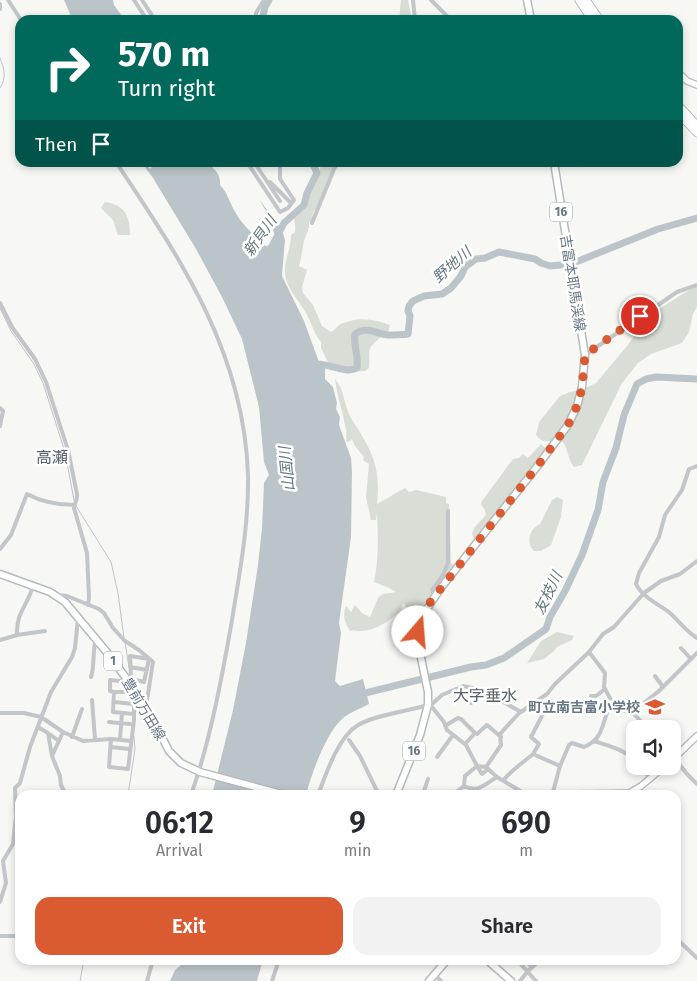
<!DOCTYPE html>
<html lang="en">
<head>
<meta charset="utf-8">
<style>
	:root { --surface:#fff; --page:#f2f2f3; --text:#2b2b33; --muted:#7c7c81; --accent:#da5b31 }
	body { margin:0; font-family:"Fira Sans","Noto Sans JP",sans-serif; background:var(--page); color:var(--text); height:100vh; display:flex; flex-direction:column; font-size:19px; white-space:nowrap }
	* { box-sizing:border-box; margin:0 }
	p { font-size:16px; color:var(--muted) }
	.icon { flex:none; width:28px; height:28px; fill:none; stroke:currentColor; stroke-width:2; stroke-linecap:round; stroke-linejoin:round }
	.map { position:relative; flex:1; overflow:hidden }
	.panel { position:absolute; left:15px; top:790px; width:666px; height:175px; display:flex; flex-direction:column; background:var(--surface); border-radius:15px; box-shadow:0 2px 8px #0003 }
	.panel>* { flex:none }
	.banner { position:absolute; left:15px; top:15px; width:668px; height:152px; border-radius:15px; box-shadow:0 2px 8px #0003; background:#00695c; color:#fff; overflow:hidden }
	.buttons { position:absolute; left:626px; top:720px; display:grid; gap:10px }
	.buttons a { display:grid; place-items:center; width:55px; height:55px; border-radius:10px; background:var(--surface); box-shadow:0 2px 8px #0003; font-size:25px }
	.pin { position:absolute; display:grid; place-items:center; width:42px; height:42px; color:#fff; margin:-21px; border:2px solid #fff; border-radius:50%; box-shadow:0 1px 5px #0007 }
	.me { position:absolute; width:55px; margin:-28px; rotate:18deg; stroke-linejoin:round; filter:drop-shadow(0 0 4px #0008) }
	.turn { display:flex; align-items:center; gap:18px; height:105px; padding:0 20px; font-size:22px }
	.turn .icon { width:65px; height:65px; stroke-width:2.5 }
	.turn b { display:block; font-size:35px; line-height:42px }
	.then { display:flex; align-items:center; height:48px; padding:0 20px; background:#0003; gap:10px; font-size:19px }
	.eta { display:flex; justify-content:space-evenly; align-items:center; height:85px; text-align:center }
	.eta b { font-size:30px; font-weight:600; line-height:35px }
	.cta { display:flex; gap:10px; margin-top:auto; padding:10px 20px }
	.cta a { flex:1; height:58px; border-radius:15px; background:var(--accent); color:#fff; font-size:20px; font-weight:600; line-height:58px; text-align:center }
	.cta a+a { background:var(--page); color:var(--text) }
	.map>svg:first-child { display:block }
	.green { fill:#d8ded5 }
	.water { fill:#bbc5c9 }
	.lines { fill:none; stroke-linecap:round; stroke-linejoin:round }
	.stream { stroke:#bbc5c9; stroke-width:1 }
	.river { stroke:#bbc5c9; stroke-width:7 }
	.secondary-casing { stroke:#b5babe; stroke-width:8 }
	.primary-casing { stroke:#b5babd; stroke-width:9 }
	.highway-casing { stroke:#b5b9bb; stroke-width:9 }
	.street { stroke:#c2c6c9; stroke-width:4 }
	.secondary { stroke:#fff; stroke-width:5.5 }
	.primary { stroke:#fff; stroke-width:6 }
	.highway { stroke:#fff; stroke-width:7 }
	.route { stroke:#da5b31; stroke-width:9; stroke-dasharray:0 16.2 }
	.labels { text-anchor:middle; stroke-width:5; stroke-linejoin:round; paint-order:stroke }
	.shield { fill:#fff; stroke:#95a0a9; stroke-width:1 }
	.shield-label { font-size:12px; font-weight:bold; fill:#677784 }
	.street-label { font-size:14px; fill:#677784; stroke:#fff }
	.poi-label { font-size:14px; font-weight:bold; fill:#677784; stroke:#fff; text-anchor:end }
	.water-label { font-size:15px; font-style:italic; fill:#63777f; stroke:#fff }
	.quarter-label { font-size:16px; fill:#556069; stroke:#fff }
</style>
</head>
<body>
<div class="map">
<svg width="697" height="981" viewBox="0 0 697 981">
	<rect width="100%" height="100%" fill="#f7f7f4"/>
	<path class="green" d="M401,0h7l4,20h-13z
		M322,163h13l-16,44 -5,4 -3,10 -2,1c1,9 -5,15 -6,24 -1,7 -2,13 -4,20l8,4 -5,17 1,6 10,12 9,21 9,6c4,-2 6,-6 10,-8 16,-8 34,-5 49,1l-2,8 -10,2 3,2c-17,14 -10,12 -12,31l-4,3 -25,1 -11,-8 -8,-16v-6c-7,-8 -9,-18 -14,-27 -7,-14 -21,-26 -22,-42 -1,-13 6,-24 6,-38l4,-3c1,-7 -2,-13 0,-20 2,-1 5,-2 7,-3 3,-2 19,-41 20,-46z
		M105,202c20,3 25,14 25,33h-12l-5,-15 -12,-12z
		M697,285v22l-4,7 -4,18 -7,11 -31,11 -13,9 -16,20 -40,82 -8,2c-6,-7 -7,-23 -12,-25 -11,-6 -16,6 -26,-7l3,-13 21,-26 10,-4 13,-3 13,-6 31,-37 19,-26 13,-11z
		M335,379c10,12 8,22 14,35 3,7 9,14 12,20 15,25 19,41 16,70l28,-16 4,4 7,-2 30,7v6l3,1 2,58 2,3 -38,52 -12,-14 -2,7c-11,11 -27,22 -43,21 -3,0 -5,-1 -8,0 -5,-9 -8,-14 -4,-25l5,6 4,-7 7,8 8,4 8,-19 5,-4 13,-2 -7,-4 -15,-6c5,-23 4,-46 3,-70l-1,8h-5l-5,-23 3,-33 -6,-4 1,-3 -9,-11 -3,-7 -2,2 -3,1c-2,-5 0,-8 -1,-12 -3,-18 -9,-33 -11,-51z
		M541,444l5,5 -72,91 -2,-6 2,-6 12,-13 -1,-5 -4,-6 1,-3 31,-42 6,-1 4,-4 5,4z
		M557,497l6,3 -2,17 -10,28 -10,6h-7c-9,-8 -4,-23 6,-27l12,-24z
		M557,632l17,4 -2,4 -15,7 -3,4 -10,8 -17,4 14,-22z"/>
	<path class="water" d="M64,0h49l1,5 11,15h-55l1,-4z
		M142,163h3l5,6 4,-5 -1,-1h55c7,7 13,11 12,22 7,7 9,16 14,25 5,10 12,17 20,25 6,7 10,13 20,12l-1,-10 4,4 -11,-30 -7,-12 20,27 7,-6 2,1 -6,9 3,10 -3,36 22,45 15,41 6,1v16l8,8 4,16 -1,6 4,8 -1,8 12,33 1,14 -1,65 -12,86 2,10 -6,48 5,5 23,-7 6,25c-9,5 -19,8 -27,15 -16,14 -31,56 -36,76h-94l21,-85 13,-67 12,-78 4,-37 2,-45 5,-8 -5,-13 -5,-55 -17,-68 -20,-42 -26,-48 -43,-71z
		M187,960h76l-6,21h-87l5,-11z"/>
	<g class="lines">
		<path class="stream" d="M0,58c4,10 7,20 0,30
			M0,308l11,23 23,33 9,19 22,69 9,48
			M76,506l35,56 7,31 6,45
			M125,642l4,25
			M131,694l1,8
			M128,795l7,-46 -1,-13
			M80,981l4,-21"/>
		<path class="river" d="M262,20l3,-13 4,-7
			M266,254l6,-8 12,-23 20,-18 3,-12 10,-20 -5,-11
			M317,364c13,0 29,10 40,4 2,-12 -4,-23 -2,-34 11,-8 21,-1 32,1 7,0 14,0 21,-1l2,-18 -2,-5 1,-5 4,-5 11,-5 18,-2 9,-6 10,-12 4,-9 11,-8 9,-1 14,-6 36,7 6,4 9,3 21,-2 87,-35 39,-11
			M357,695l114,-28 15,-2 18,-7 42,-29 4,-12 15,-26 17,-36 16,-45 5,-28 13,-34 8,-33 13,-31 9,-5 10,-2 41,2"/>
		<defs>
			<path id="secondary" d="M678,72l9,9 10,4
				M672,760l25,-24
				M626,795l15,-9 24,-20"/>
			<path id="primary" d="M527,0l4,20
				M0,574l50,18 15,10 45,54 26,36 13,20 20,39 12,12 19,9 85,23
				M396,795l24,-60 8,-30v-13l-10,-49 1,-15 4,-13 17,-26 96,-121 32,-43 9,-19 5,-19 3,-32 -31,-193
				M487,960l24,21
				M429,981l18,-21"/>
			<path id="highway" d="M579,0l13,20
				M586,0l14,20
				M678,105l19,20
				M678,113l19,20"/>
		</defs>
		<use href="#secondary" class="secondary-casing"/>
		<use href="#primary" class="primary-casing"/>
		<use href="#highway" class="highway-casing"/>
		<path class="street" d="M8,0l13,20
			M134,0l13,20
			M142,0l13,20
			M413,0l2,20
			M431,0l20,20
			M0,4v5
			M256,20v-7l8,-13
			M116,162c66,99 128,191 132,313 1,51 -9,101 -17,151 -10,56 -21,115 -40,169
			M247,162l33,50 8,-4 6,-8 -14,-21v-17
			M254,162l26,39
			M270,182l21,21
			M312,223l25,-61
			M0,303l12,24 23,32 11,23 22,68 9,44c1,6 -3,9 -3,14l13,45 2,45 -1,7
			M585,355l92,-63 20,-7
			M0,408l3,3 -3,15
			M697,466l-8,3 -7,21 -17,25 -6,22 -20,36 -3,11c6,13 24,21 34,29 9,8 16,18 27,25
			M0,549l11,-14 16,-41c15,8 31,11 47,11
			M57,595l10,1 32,13 5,4 9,15 12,13 14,9 14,12 -7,45
			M435,596l-3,-6 11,-15 5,-12v-52
			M17,635c-1,-23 10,-28 16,-49
			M0,640l17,-5 28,-4
			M681,648l10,11
			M589,652l16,21 -1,14 8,15 8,7 15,6 13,14
			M130,667l17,3
			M655,676l8,11
			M91,677c4,-12 1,-25 5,-38
			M131,679l-1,-23 19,3 -5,23 -8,-2 -1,5 -3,2
			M129,682l-19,-2v11l4,1 -1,20 21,2
			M591,696h5l9,-7
			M92,700l3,39
			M114,702l20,2
			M471,703l15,-10
			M428,705l4,2 12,15 3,8 19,15 11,21 9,1 11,10 30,18
			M532,706l11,8 -12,23 8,7 -6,10
			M0,713h24l17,4 22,15 20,9 28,-2 20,2
			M631,713l28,-22 38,-38
			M109,722l21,2
			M445,726l13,-8 3,1 14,14
			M38,727l10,6 4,23 8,20 1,9 5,10
			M48,733l11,8
			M72,737l10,-28
			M111,739l-2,28 19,2 6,-49v-21l2,-7h-22
			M120,740l2,-27
			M349,740l11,16 19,39
			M594,741c15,5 29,8 41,19
			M465,744l10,-11 2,1 10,-9 14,12
			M111,747l18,2
			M52,756l11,-24
			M437,757l16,-22
			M674,758l13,16 10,10
			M640,766l10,12
			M486,767l15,-22 -1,-11 20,-22
			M504,780c4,-7 22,-20 29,-26l27,12
			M464,786l1,-10 12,-10 5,8 6,-5
			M553,792l7,-26 9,-21 3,-2 12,4c22,-9 17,-27 28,-45
			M525,793l106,-2
			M397,794l11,-1 19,2
			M423,794l5,-15
			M318,795c8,-21 20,-58 40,-70 17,-10 50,-14 70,-20l5,-2 9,-8 21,-9 19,4 39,22 26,-18 8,-10 34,-32 14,-18 11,-7 30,-34 17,-12 19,-7 17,-13
			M452,795l12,-9c14,7 20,-1 33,-9
			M0,902l6,-19 -3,-22 10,-17 3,-28 -1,-28 5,-5 10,-36 21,-55 21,-35 3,-9 3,-30
			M0,936h20
			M676,938l21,20
			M517,960l19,21
			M525,960l7,7
			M434,974l7,7
			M147,981l6,-21
			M272,981l7,-21
			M520,981l8,-10 12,-11"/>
		<use href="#secondary" class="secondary"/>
		<use href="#primary" class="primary"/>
		<use href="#highway" class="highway"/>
	</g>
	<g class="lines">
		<path class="route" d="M418,632l5,-17 8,-14 105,-133 32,-43 9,-19 5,-18 3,-33 55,-39"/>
	</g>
	<defs>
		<symbol id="school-bare" viewBox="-9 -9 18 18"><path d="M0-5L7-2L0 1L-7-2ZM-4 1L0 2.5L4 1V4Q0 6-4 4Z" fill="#da5b31" stroke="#fff" stroke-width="2.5" paint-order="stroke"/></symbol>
	</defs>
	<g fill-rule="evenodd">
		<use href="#school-bare" x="641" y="693" width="28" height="28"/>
	</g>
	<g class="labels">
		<g class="shield">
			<rect x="550" y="202.5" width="22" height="19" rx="4"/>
			<rect x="104" y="651.5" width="18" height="19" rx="4"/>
			<rect x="403" y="741.5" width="22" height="19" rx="4"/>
		</g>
		<g class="shield-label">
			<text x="561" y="216">16</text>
			<text x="113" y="665">1</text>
			<text x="414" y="755">16</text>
		</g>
		<g class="street-label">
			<text transform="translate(573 283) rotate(81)" y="5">吉富本耶馬渓線</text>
			<text transform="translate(144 709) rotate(59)" y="5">豊前万田線</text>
		</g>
		<g class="poi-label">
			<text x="640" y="712">町立南吉富小学校</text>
		</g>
		<g class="water-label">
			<text transform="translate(260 236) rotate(-55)" y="5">新貝川</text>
			<text transform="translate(452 265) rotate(-41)" y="5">野地川</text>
			<text transform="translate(287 469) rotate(-96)" y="5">山国川</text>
			<text transform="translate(548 593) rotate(-64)" y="5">友枝川</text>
		</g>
		<g class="quarter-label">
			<text x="52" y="463">高瀬</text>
			<text x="485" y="701">大字垂水</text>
		</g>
	</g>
</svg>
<div class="buttons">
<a><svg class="icon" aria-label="sound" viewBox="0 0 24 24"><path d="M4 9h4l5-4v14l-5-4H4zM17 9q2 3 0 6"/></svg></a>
</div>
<div class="pin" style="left:640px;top:316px;background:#d93025"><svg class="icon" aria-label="arrive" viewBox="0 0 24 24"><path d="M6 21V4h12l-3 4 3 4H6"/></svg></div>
<svg class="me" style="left:418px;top:632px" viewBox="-20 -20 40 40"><circle r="19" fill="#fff"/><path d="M0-13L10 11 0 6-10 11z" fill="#da5b31"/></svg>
<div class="banner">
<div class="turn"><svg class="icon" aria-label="right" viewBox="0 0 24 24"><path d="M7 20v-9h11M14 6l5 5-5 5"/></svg><div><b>570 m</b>Turn right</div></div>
<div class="then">Then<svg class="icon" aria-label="arrive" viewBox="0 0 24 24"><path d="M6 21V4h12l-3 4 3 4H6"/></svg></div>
</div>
<section class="panel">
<div class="eta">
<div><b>06:12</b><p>Arrival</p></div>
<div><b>9</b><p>min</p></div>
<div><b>690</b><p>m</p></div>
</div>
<div class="cta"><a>Exit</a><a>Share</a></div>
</section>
</div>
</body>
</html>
